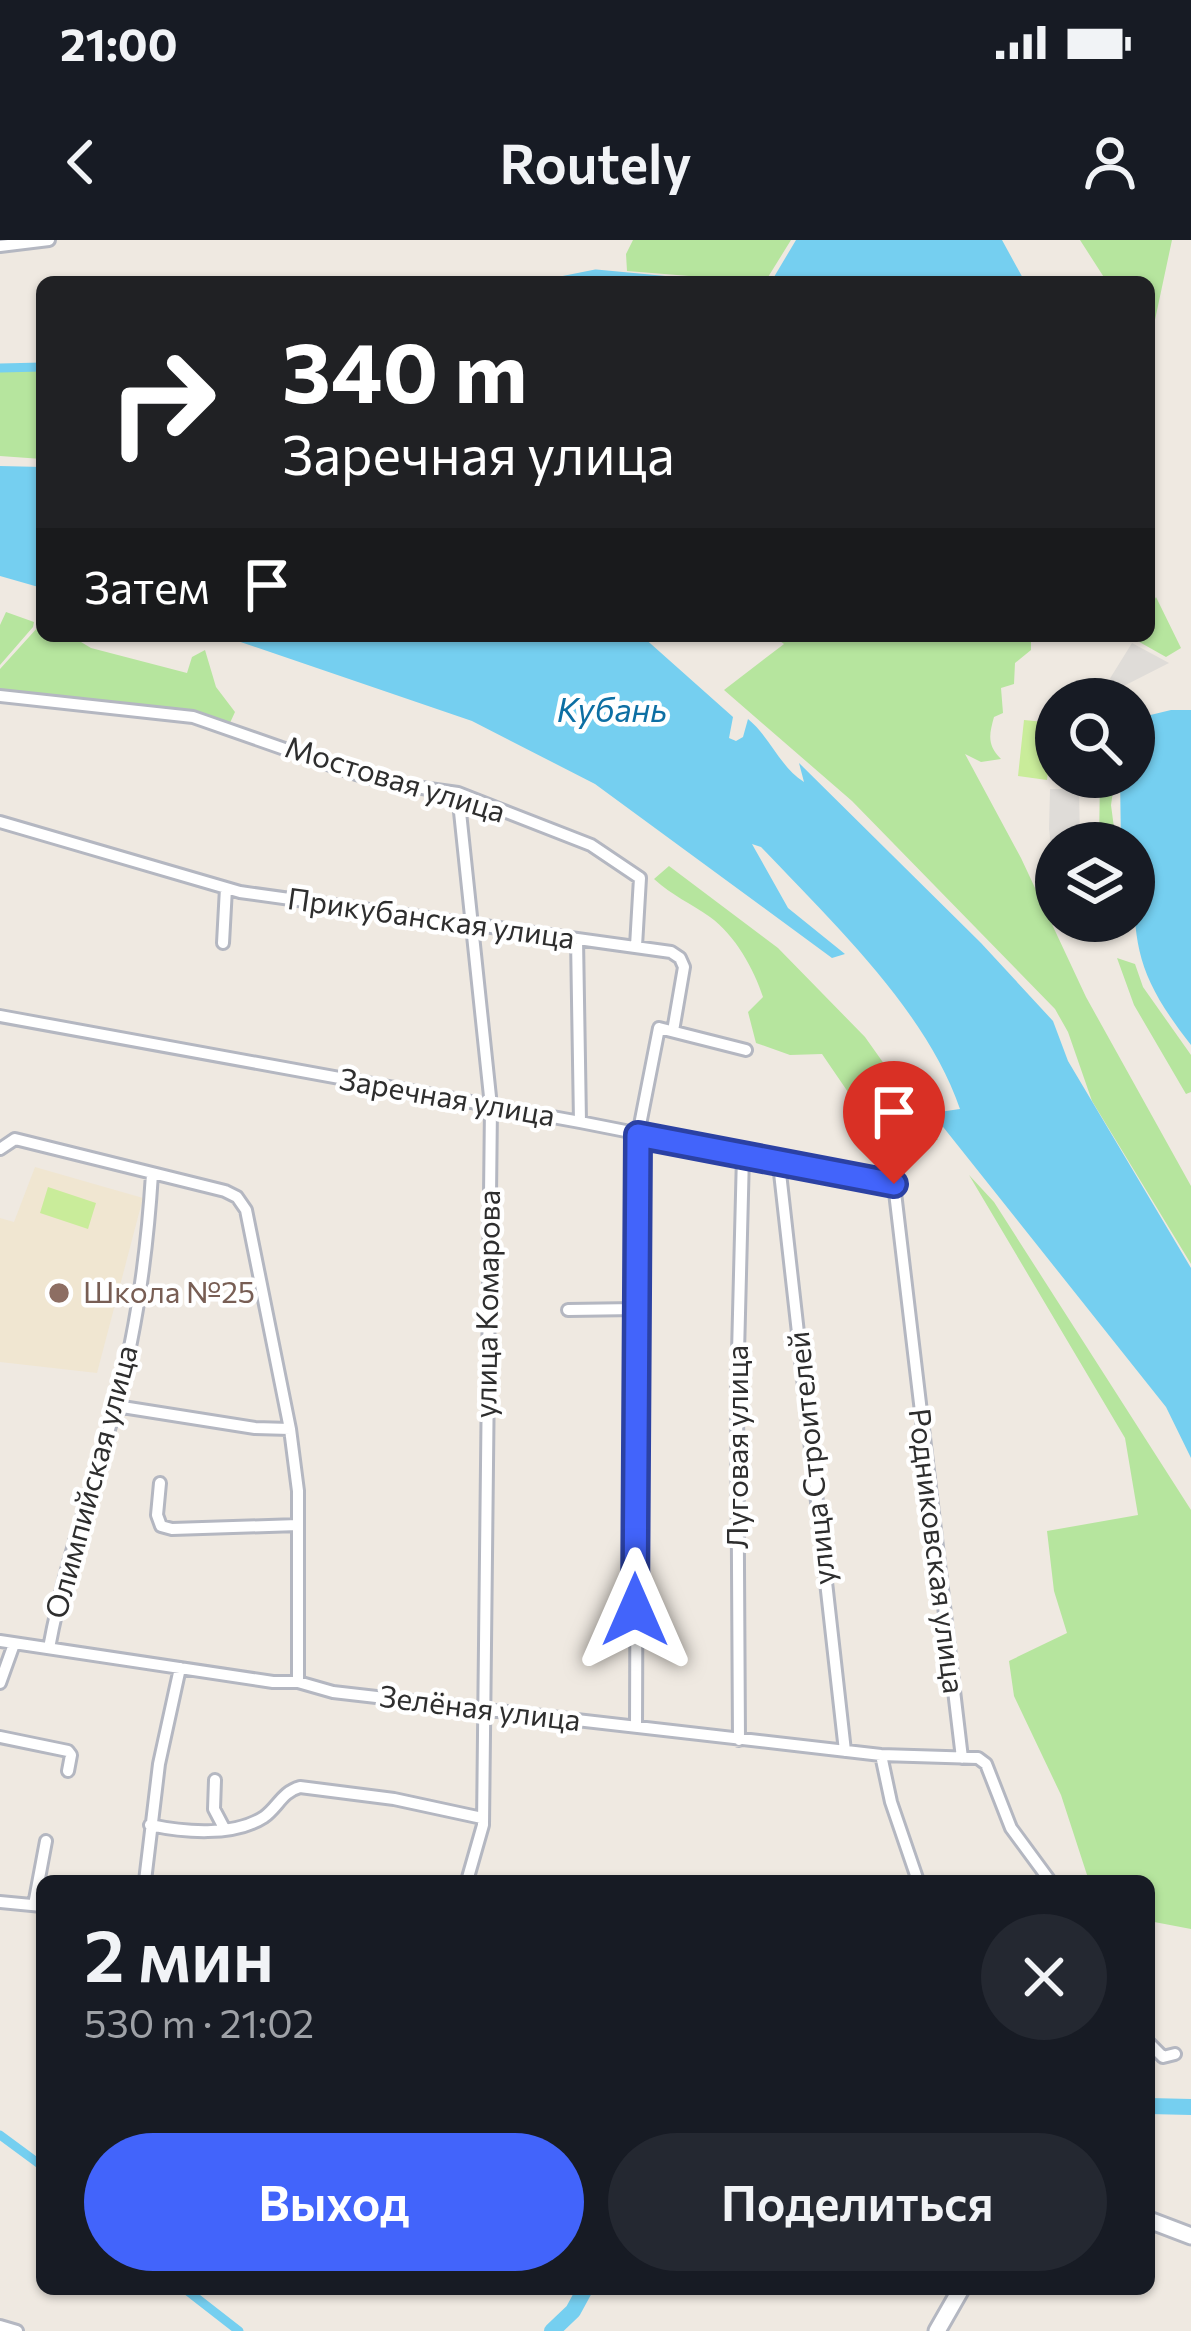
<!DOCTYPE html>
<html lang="ru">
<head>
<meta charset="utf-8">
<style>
	:root { --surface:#171b24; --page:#242831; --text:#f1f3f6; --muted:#9ea1a6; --accent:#4264fb }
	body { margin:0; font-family:Commissioner,sans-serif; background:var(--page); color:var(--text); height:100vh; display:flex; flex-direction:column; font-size:45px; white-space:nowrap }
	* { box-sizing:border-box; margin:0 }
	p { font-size:39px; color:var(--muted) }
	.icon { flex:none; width:66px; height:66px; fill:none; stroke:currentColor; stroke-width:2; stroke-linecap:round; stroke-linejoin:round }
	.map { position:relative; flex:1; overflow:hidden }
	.details { position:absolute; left:36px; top:1635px; width:1119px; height:420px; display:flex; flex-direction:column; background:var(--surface); border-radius:18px; box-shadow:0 3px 9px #0004 }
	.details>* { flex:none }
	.guide { position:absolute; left:36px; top:36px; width:1119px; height:366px; border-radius:18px; box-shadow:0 3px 9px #0004; background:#202124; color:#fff; overflow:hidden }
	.controls { position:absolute; left:1035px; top:438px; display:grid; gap:24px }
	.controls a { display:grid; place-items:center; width:120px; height:120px; border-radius:50%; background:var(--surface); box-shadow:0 3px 9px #0004; font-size:60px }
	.pin { position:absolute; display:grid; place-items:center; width:102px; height:102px; color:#fff; margin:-123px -51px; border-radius:50% 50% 50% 0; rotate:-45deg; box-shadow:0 0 12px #0007 }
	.pin .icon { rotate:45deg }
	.me { position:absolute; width:132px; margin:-66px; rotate:0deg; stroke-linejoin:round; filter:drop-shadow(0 0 9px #0008) }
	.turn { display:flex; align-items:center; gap:42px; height:252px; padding:0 48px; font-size:54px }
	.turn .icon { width:156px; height:156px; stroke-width:2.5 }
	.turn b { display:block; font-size:84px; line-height:102px }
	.then { display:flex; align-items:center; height:114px; padding:0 48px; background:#0003; gap:24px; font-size:45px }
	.round { display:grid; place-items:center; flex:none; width:126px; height:126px; border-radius:63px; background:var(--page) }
	.headline { display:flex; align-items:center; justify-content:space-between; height:204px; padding:0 48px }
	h1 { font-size:72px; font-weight:600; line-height:90px }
	.button { display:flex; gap:24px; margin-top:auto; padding:24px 48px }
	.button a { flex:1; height:138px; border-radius:72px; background:var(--accent); color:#fff; font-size:48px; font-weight:600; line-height:138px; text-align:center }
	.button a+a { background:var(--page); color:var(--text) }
	.status { display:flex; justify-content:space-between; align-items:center; height:84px; padding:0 60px; background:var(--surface); direction:ltr }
	.status svg { height:33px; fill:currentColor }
	header { display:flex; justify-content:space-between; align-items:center; height:156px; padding:0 48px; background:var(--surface); font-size:54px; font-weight:600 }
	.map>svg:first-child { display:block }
	.education { fill:#f0e6d1 }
	.green { fill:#b6e59e }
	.pitch { fill:#c9ec9a }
	.plaza { fill:#dfdcd8 }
	.water { fill:#75cff0 }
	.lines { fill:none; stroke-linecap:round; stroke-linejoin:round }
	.canal { stroke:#75cff0; stroke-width:9 }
	.river { stroke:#75cff0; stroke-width:16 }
	.minor-casing { stroke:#b4b7c1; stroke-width:16 }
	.secondary-casing { stroke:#b4b7c1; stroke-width:21 }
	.minor { stroke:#fff; stroke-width:10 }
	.secondary { stroke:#fff; stroke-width:15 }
	.route-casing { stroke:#2b41a3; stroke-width:30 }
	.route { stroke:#4264fb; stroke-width:21 }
	.education-dot { fill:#8d6e63; stroke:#fff; stroke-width:4.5 }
	.labels { text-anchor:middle; stroke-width:9; stroke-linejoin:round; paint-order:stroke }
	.street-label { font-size:30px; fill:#2e2e2e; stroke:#fff }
	.education-label { font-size:30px; fill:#785e54; stroke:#fff; text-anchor:start }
	.water-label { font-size:33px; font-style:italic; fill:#0d6fa3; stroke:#fff }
</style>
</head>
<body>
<div class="status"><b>21:00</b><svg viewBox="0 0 49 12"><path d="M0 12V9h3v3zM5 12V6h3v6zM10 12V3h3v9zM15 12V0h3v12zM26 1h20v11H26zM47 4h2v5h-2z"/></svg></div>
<header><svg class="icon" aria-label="back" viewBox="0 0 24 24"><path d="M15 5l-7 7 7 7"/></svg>Routely<svg class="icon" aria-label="person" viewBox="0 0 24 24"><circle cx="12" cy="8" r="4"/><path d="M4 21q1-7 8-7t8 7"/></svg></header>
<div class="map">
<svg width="1191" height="2091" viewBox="0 0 1191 2091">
	<rect width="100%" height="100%" fill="#efe9e1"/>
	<path class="education" d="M35,927l108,31 -46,175 -97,-11v-144l14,4z"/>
	<path class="green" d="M633,0h158l-26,42 -138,-11 -1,-17z
		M1080,0h92l-23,108v-66h-42z
		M42,123v96l-42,-3v-87z
		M1156,357l25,51 -15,9 -32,-18 15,-3v-26z
		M6,372l28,10 -1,5 -33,38v-40z
		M38,387l4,1v8h29l20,12 96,25 5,-16 13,-7 11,37 19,25 -6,13 -33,-12 -196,-22v-22z
		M773,396h248l10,6v8l-16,13 -1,21 -13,4 2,25 -9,4c-5,18 -7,28 7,42l-20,3 -16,-8 56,104 65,139 105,189v78l-99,-163 -24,-69 -13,-23 -203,-208 -128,-111 60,-46z
		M1100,537h15l-4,28 5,38h-17z
		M669,626l109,82 87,89 73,103 -78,-10 -10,-35 -28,-41 -32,1 -34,-12 -8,-31 15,-15c-9,-28 -28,-62 -53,-80 -20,-14 -37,-21 -56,-38z
		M1117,718l18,6 8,23 48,68v37l-5,2 -52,-89z
		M969,935l25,27 197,308v419l-42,-8v-40h-60l-28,-86 -47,-99 -5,-35 58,-28 -13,-42 -7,-60 91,-16 -13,-77z"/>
	<path class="pitch" d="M1024,480l30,3 -7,57 -29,-4z
		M48,947l48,16 -8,26 -48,-16z"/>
	<path class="plaza" d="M1132,403l37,20 -69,35 1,-5z
		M1050,549h29l1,54h-24v48l-7,-62z"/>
	<path class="water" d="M796,0h206l23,42h-254z
		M0,226l42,1v121l-42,-12z
		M223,396h419l91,81 -4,21 7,3 7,-4 5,-18c23,19 32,48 56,63l-5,-19 182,180 72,78 15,40 123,207v190l-25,-51 -234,-294 28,-4c-34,-99 -128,-187 -199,-262l-9,-3 36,64 57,46 -13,4 -237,-174 -123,-63z
		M1171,470h20v335c-62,-79 -57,-108 -57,-202h-13l-1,-66h14v-58z"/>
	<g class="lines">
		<path class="canal" d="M556,42l40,-8 85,8
			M0,128l42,-1
			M0,1895l42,31
			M185,2049l54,42"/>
		<path class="river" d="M1149,1866l42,1
			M552,2091l21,-20 12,-22"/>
		<defs>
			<path id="minor" d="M0,6l49,-6
				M0,456l193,21 163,57 37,10 65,9 133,52 49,33 -4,68
				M458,553l33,313 -8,719 -16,56
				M0,582l240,70 431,60 9,6 4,9 -11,64
				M577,699l3,183
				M223,703l3,-55
				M0,776l580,106 314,62 68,574
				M0,909l15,-10 210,52 12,6 9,13 44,219 8,62v191
				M779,924l66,587
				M568,1070l68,-1
				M116,1166l139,22 35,1
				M160,1243l-3,32 4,11 11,3 126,-4
				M0,1401l273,41h25l35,10 548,63 97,3 8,6 25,64 39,53
				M49,1408c15,-82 43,-159 66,-239 22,-78 32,-155 37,-235
				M0,1443l14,-39
				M636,1487l2,-592 21,-107 87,22
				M0,1497l68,14 3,4 -3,16
				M739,1500l-2,-347 6,-238
				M881,1515l10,47 27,79
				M215,1540l-1,29 10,19
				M150,1585c33,7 83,12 114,-8 14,-10 18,-25 36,-30l94,12 88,19
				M145,1641l14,-117 21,-96
				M0,1662l42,4
				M34,1665l12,-64
				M1149,1803l14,14 12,-3
				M0,2086l17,5"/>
			<path id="secondary" d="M1149,1980l42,16
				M937,2091l24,-42"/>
		</defs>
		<use href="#minor" class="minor-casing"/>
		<use href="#secondary" class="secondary-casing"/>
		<use href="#minor" class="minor"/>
		<use href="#secondary" class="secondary"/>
	</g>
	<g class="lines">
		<defs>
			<path id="route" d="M635,1370l3,-475 256,49"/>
		</defs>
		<use href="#route" class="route-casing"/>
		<use href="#route" class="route"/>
	</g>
	<circle class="education-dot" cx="59" cy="1053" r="12"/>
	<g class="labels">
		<g class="street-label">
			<text transform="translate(395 540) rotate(17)" y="10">Мостовая улица</text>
			<text transform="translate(431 679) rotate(8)" y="10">Прикубанская улица</text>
			<text transform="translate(447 858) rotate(10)" y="10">Заречная улица</text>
			<text transform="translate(488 1064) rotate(-89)" y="10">улица Комарова</text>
			<text transform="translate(738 1207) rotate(-90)" y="10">Луговая улица</text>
			<text transform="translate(812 1218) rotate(-96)" y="10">улица Строителей</text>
			<text transform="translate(92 1242) rotate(-75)" y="10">Олимпийская улица</text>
			<text transform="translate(936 1311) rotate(83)" y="10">Родниковская улица</text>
			<text transform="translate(480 1469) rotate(7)" y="10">Зелёная улица</text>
		</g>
		<g class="education-label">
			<text x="83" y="1063">Школа №25</text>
		</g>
		<g class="water-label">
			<text x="612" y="482">Кубань</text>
		</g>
	</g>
</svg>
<div class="controls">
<a><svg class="icon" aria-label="search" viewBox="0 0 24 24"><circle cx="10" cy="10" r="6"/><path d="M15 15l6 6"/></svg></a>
<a><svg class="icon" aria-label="layers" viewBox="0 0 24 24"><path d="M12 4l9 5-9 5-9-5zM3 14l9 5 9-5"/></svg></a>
</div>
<div class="pin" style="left:894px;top:944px;background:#d93025"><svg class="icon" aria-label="arrive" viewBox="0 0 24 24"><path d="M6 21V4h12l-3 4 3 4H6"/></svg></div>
<svg class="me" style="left:635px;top:1370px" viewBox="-20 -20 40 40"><path d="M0-17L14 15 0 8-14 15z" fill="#4264fb" stroke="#fff" stroke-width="4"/></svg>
<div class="guide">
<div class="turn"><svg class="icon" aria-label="right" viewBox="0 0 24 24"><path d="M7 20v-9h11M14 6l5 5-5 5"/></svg><div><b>340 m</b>Заречная улица</div></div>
<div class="then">Затем<svg class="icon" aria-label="arrive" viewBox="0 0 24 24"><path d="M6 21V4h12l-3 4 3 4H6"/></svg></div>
</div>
<section class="details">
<div class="headline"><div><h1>2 мин</h1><p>530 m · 21:02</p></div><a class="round"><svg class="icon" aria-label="close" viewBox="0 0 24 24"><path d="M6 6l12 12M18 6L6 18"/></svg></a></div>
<div class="button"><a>Выход</a><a>Поделиться</a></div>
</section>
</div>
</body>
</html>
